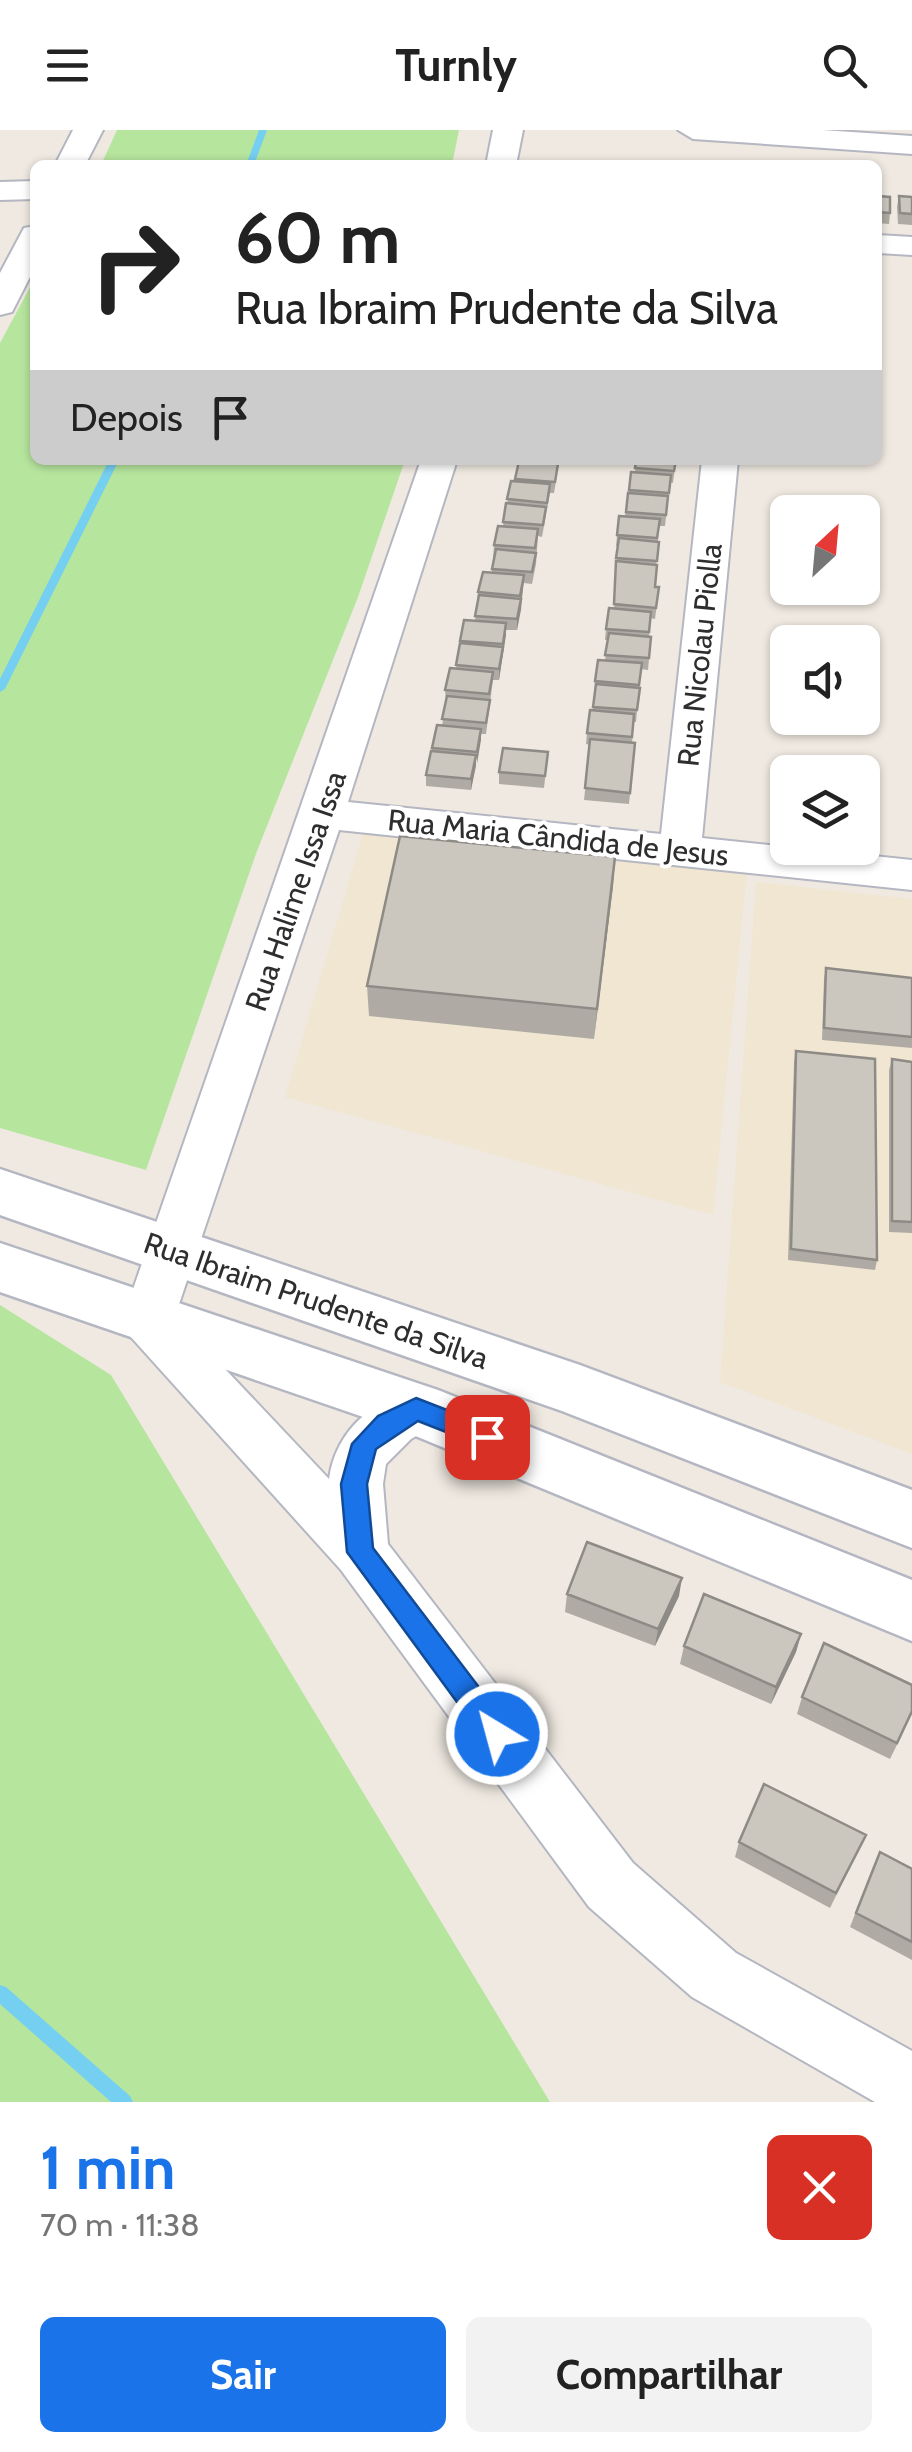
<!DOCTYPE html>
<html lang="pt">
<head>
<meta charset="utf-8">
<style>
	:root { --surface:#fff; --page:#f2f2f2; --text:#222; --muted:#767676; --accent:#1a73e8 }
	body { margin:0; font-family:Cabin,sans-serif; background:var(--page); color:var(--text); height:100vh; display:flex; flex-direction:column; font-size:38px; white-space:nowrap }
	* { box-sizing:border-box; margin:0 }
	p { font-size:32px; color:var(--muted) }
	.icon { flex:none; width:55px; height:55px; fill:none; stroke:currentColor; stroke-width:2; stroke-linecap:round; stroke-linejoin:round }
	.map { position:relative; height:1972px; overflow:hidden }
	.drawer { display:flex; flex-direction:column; background:var(--surface); flex:1 }
	.drawer>* { flex:none }
	.banner { position:absolute; left:30px; top:30px; width:852px; height:305px; border-radius:15px; box-shadow:0 2px 8px #0004; background:#fff; color:var(--text); overflow:hidden }
	.needle { width:65px; rotate:26deg }
	.controls { position:absolute; left:770px; top:365px; display:grid; gap:20px }
	.controls a { display:grid; place-items:center; width:110px; height:110px; border-radius:15px; background:var(--surface); box-shadow:0 2px 8px #0004; font-size:50px }
	.pin { position:absolute; display:grid; place-items:center; width:85px; height:85px; color:#fff; margin:-42px; border-radius:20px; box-shadow:0 5px 15px #0006 }
	.me { position:absolute; width:110px; margin:-55px; rotate:323deg; stroke-linejoin:round; filter:drop-shadow(0 0 8px #0008) }
	.turn { display:flex; align-items:center; gap:35px; height:210px; padding:0 40px; font-size:45px }
	.turn .icon { width:130px; height:130px; stroke-width:2.5 }
	.turn b { display:block; font-size:70px; line-height:85px }
	.then { display:flex; align-items:center; height:95px; padding:0 40px; background:#0003; gap:20px; font-size:38px }
	.round { display:grid; place-items:center; flex:none; width:105px; height:105px; border-radius:15px; background:var(--page) }
	.summary { display:flex; align-items:center; justify-content:space-between; height:170px; padding:0 40px }
	h1 { font-size:60px; font-weight:700; line-height:75px; color:var(--accent) }
	.cta { display:flex; gap:20px; margin-top:auto; padding:20px 40px }
	.cta a { flex:1; height:115px; border-radius:15px; background:var(--accent); color:#fff; font-size:40px; font-weight:700; line-height:115px; text-align:center }
	.cta a+a { background:var(--page); color:var(--text) }
	header { display:flex; justify-content:space-between; align-items:center; height:130px; padding:0 40px; background:var(--surface); font-size:45px; font-weight:700 }
	.map>svg:first-child { display:block }
	.education { fill:#f0e6d1 }
	.green { fill:#b6e59e }
	.lines { fill:none; stroke-linecap:round; stroke-linejoin:round }
	.stream { fill:#75cff0; fill-rule:evenodd }
	.minor-casing { stroke:#b4b7c1; stroke-width:4 }
	.tertiary-casing { stroke:#b4b7c1; stroke-width:5 }
	.minor { fill:#fff; fill-rule:evenodd }
	.tertiary { fill:#fff; fill-rule:evenodd }
	.wall { fill:#afaba4 }
	.shaded-wall { fill:#8e8b86 }
	.building { fill:#cbc7bf; stroke:#8e8b86; stroke-width:2.5 }
	.route { fill:#1a73e8; stroke:#114b97; stroke-width:2.5 }
	.labels { text-anchor:middle; stroke-width:8; stroke-linejoin:round; paint-order:stroke }
	.street-label { font-size:30px; fill:#2e2e2e; stroke:#fff }
</style>
</head>
<body>
<header><svg class="icon" aria-label="menu" viewBox="0 0 24 24"><path d="M4 6h16M4 12h16M4 18h16"/></svg>Turnly<svg class="icon" aria-label="search" viewBox="0 0 24 24"><circle cx="10" cy="10" r="6"/><path d="M15 15l6 6"/></svg></header>
<div class="map">
<svg width="912" height="1972" viewBox="0 0 912 1972">
	<rect width="100%" height="100%" fill="#efe9e1"/>
	<path class="education" d="M364,700l383,41 -34,344 -428,-118z
		M756,752l156,17v555l-192,-72z"/>
	<path class="green" d="M117,0h342l-7,35h-351z
		M35,148v182h370l-47,137 -101,254 -111,319 -146,-42v-785z
		M0,1175l111,70 439,727h-550z"/>
	<g class="lines">
		<path class="stream" d="M259,0h8l-13,35h-8z
			M109,330h10l-114,229 -5,3v-13z
			M0,1855l6,2 124,109 3,6h-22l-111,-98z"/>
		<defs>
			<path id="minor" d="M73,0h30l-18,35h-30z
				M493,0h30l-7,35h-30z
				M678,0h144l90,6v18l-219,-15z
				M35,51v18l-35,1v-18z
				M35,96v41l-23,45 -12,3v-42l24,-45z
				M878,105l34,2v18l-34,-2z
				M421,330h36l-109,342 313,32 41,-374h36l-36,378 210,22v30l-573,-60 -164,486 154,163c7,-49 43,-77 87,-93l19,7 7,16 -7,16 -24,14 -25,25 -3,20 5,60 245,319 103,90 176,98v51h-37l-183,-105 -103,-90 -248,-337 -211,-234 -8,-15z"/>
			<path id="tertiary" d="M0,1039l580,196 332,125v58l-350,-137 -562,-196z
				M0,1113l438,147 474,190v61l-511,-211 -401,-138z"/>
		</defs>
		<use href="#minor" class="minor-casing"/>
		<use href="#tertiary" class="tertiary-casing"/>
		<use href="#minor" class="minor"/>
		<use href="#tertiary" class="tertiary"/>
	</g>
	<path class="wall" d="M878,66l12,17 -1,11 -11,-1z
		M899,66l13,1v28l-14,-1 -1,-17z
		M517,330h40v15l-3,18h-4l-8,44 -4,-1 -2,28 -4,20 -8,-1 -7,47h-11l-7,50h-6l-7,54h-5l-10,56 -45,-4v-11l6,-27 10,-22 4,-25 -1,-11 11,-22 4,-27 15,-20 3,-29 14,-19 2,-28 9,-19 8,-45 4,1 2,-13z
		M636,330h40l-3,23 -3,-1 -5,44h-6l-4,61h4l-4,32 -5,-1 -1,19h2l-3,33 -7,-1 -5,53h-2l-2,21h3l-6,61 -45,-4 6,-55 -4,-1 1,-11 6,-23 2,-29 10,-21 3,-20h-3l1,-11 8,-21 4,-62h-2l3,-30h6l6,-44h4z
		M548,622l-4,36 -45,-4v-12z
		M615,727l-21,182 -225,-23 -2,-30z
		M826,838l86,10v70l-90,-8 2,-61z
		M796,921l81,209 -2,10 -87,-10 6,-198z
		M892,929l20,3v171l-23,-1v-162z
		M567,1464l112,2 -24,50 -90,-34z
		M801,1504l-5,18 -25,52 -91,-40 4,-18z
		M802,1567l110,17 -22,45 -93,-45z
		M866,1705l-36,73 -95,-51 4,-15z
		M873,1737l39,2v91l-62,-33z"/>
	<path class="shaded-wall" d="M524,445l-3,35 -4,20v-11z
		M506,493v12l-7,45v-11z
		M481,599v11l-4,24v-12z
		M476,625v11l-5,24v-11z
		M615,727l-2,30 -19,152 3,-30z
		M682,1448l-3,18 -24,50 3,-17z
		M801,1504l-5,18 -25,52 5,-17z"/>
	<path class="building" d="M878,66l12,1v16l-12,-1z
		M899,66l13,1v17l-12,-1z
		M636,330h40l-2,11 -39,-3z
		M519,331l39,3 -3,18 -40,-3z
		M631,342l40,3 -2,18 -40,-3z
		M511,351l39,3 -3,19 -40,-4z
		M628,363l40,3 -2,19 -40,-3z
		M506,373l40,4 -3,18 -40,-3z
		M619,386l41,3 -3,19 -40,-3z
		M498,396l40,3 -3,19 -41,-3z
		M619,408l40,4 -2,19 -41,-3z
		M496,419l40,4 -4,19 -40,-3z
		M616,431l41,4 -2,22h4l-3,21 -42,-4z
		M483,442l41,3 -4,21 -42,-4z
		M479,465l42,4 -4,20 -42,-3z
		M609,478l42,4 -2,20 -43,-3z
		M464,490l42,3 -3,21 -43,-3z
		M609,503l42,4 -2,21 -44,-3z
		M460,513l43,4 -4,22 -43,-4z
		M598,530l44,3 -3,22 -44,-4z
		M450,538l43,4 -4,22 -44,-4z
		M596,554l44,4 -3,22 -44,-3z
		M447,566l43,4 -4,23 -44,-4z
		M590,580l44,4 -2,23 -45,-4z
		M437,595l44,4 -4,23 -45,-4z
		M590,609l45,4 -5,50 -45,-5z
		M503,618l45,4 -3,24 -46,-4z
		M431,621l45,4 -5,24 -45,-4z
		M400,706l215,21 -18,152 -230,-23z
		M826,838l86,10v59l-88,-9z
		M796,921l79,8 2,201 -86,-11z
		M892,929l20,3v160l-20,-1z
		M587,1412l95,36 -24,51 -91,-35z
		M704,1464l97,40 -25,53 -92,-41z
		M824,1513l88,42v26l-15,32 -95,-46z
		M764,1654l102,51 -30,58 -97,-51z
		M880,1722l32,17v73l-56,-29z"/>
	<path class="route" d="M416,1268l80,31 4,8 -13,11 -69,-27 -42,28 -9,35 6,64 134,176 4,10 -4,9 -10,4 -10,-4 -140,-191 -6,-68 11,-40 26,-28z"/>
	<g class="labels">
		<g class="street-label">
			<text transform="translate(700 525) rotate(-84)" y="10">Rua Nicolau Piolla</text>
			<text transform="translate(558 708) rotate(6)" y="10">Rua Maria Cândida de Jesus</text>
			<text transform="translate(296 761) rotate(-71)" y="10">Rua Halime Issa Issa</text>
			<text transform="translate(316 1171) rotate(19)" y="10">Rua Ibraim Prudente da Silva</text>
		</g>
	</g>
</svg>
<div class="controls">
<a><svg class="needle" viewBox="-14 -14 28 28"><path d="M0-13l5 13h-10z" fill="#e53935"/><path d="M0 13l5-13h-10z" fill="#767676"/></svg></a>
<a><svg class="icon" aria-label="sound" viewBox="0 0 24 24"><path d="M4 9h4l5-4v14l-5-4H4zM17 9q2 3 0 6"/></svg></a>
<a><svg class="icon" aria-label="layers" viewBox="0 0 24 24"><path d="M12 4l9 5-9 5-9-5zM3 14l9 5 9-5"/></svg></a>
</div>
<div class="pin" style="left:487px;top:1307px;background:#d93025"><svg class="icon" aria-label="arrive" viewBox="0 0 24 24"><path d="M6 21V4h12l-3 4 3 4H6"/></svg></div>
<svg class="me" style="left:497px;top:1604px" viewBox="-20 -20 40 40"><circle r="17" fill="#1a73e8" stroke="#fff" stroke-width="3"/><path d="M0-11L8 9 0 5-8 9z" fill="#fff"/></svg>
<div class="banner">
<div class="turn"><svg class="icon" aria-label="right" viewBox="0 0 24 24"><path d="M7 20v-9h11M14 6l5 5-5 5"/></svg><div><b>60 m</b>Rua Ibraim Prudente da Silva</div></div>
<div class="then">Depois<svg class="icon" aria-label="arrive" viewBox="0 0 24 24"><path d="M6 21V4h12l-3 4 3 4H6"/></svg></div>
</div>
</div>
<section class="drawer">
<div class="summary"><div><h1>1 min</h1><p>70 m · 11:38</p></div><a class="round" style="background:#d93025;color:#fff"><svg class="icon" aria-label="close" viewBox="0 0 24 24"><path d="M6 6l12 12M18 6L6 18"/></svg></a></div>
<div class="cta"><a>Sair</a><a>Compartilhar</a></div>
</section>
</body>
</html>
